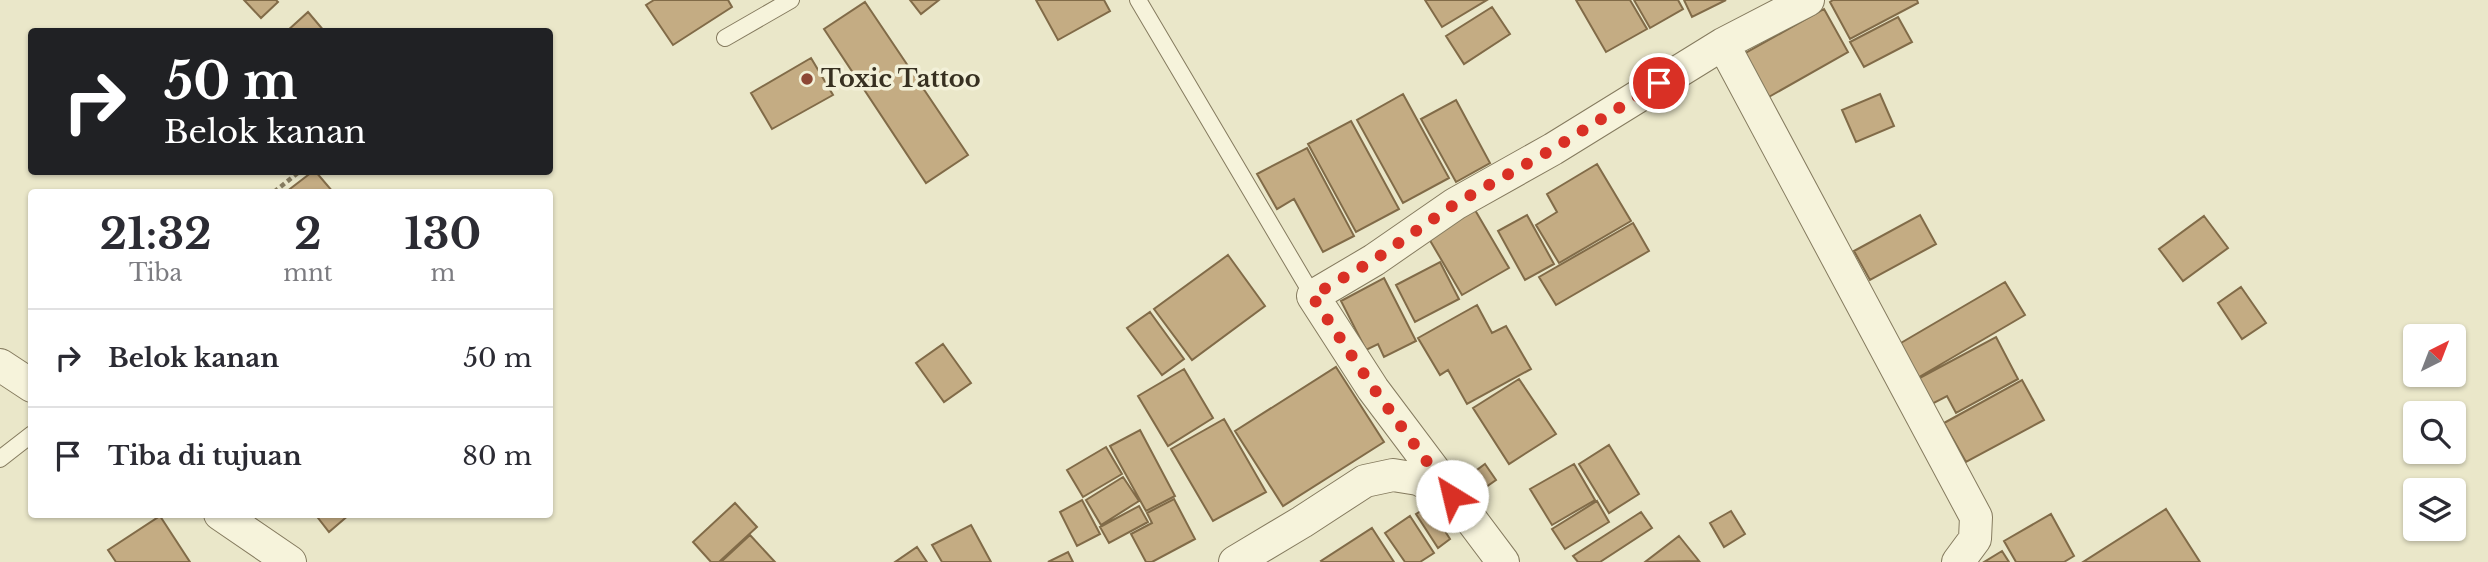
<!DOCTYPE html>
<html lang="id">
<head>
<meta charset="utf-8">
<style>
	:root { --surface:#fff; --page:#f7f7f7; --text:#2b2b33; --muted:#7c7c81; --line:#e1e1e2 }
	body { margin:0; font-family:"Libre Baskerville",serif; background:var(--page); color:var(--text); height:100vh; display:flex; flex-direction:column; font-size:26px; white-space:nowrap }
	* { box-sizing:border-box; margin:0 }
	p { font-size:23px; color:var(--muted) }
	.icon { flex:none; width:38px; height:38px; fill:none; stroke:currentColor; stroke-width:2; stroke-linecap:round; stroke-linejoin:round }
	.map { position:relative; flex:1; overflow:hidden }
	.details { position:absolute; left:28px; top:189px; width:525px; height:329px; display:flex; flex-direction:column; background:var(--surface); border-radius:7px; box-shadow:0 2px 5px #0004 }
	.details>* { flex:none }
	.guide { position:absolute; left:28px; top:28px; width:525px; height:147px; border-radius:7px; box-shadow:0 2px 5px #0004; background:#202124; color:#fff; overflow:hidden }
	.needle { width:46px; rotate:42deg }
	.buttons { position:absolute; left:2403px; top:324px; display:grid; gap:14px }
	.buttons a { display:grid; place-items:center; width:63px; height:63px; border-radius:7px; background:var(--surface); box-shadow:0 2px 5px #0004; font-size:35px }
	.pin { position:absolute; display:grid; place-items:center; width:60px; height:60px; color:#fff; margin:-30px; border:4px solid #fff; border-radius:50%; box-shadow:0 2px 7px #0007 }
	.me { position:absolute; width:77px; margin:-38px; rotate:324deg; stroke-linejoin:round; filter:drop-shadow(0 0 5px #0008) }
	.turn { display:flex; align-items:center; gap:24px; height:147px; padding:0 21px; font-size:32px }
	.turn .icon { width:91px; height:91px; stroke-width:2.5 }
	.turn b { display:block; font-size:49px; line-height:60px }
	.eta { display:flex; justify-content:space-evenly; align-items:center; height:119px; text-align:center }
	.eta b { font-size:42px; font-weight:800; line-height:49px }
	ul { padding:0; list-style:none }
	li { display:flex; align-items:center; gap:21px; height:98px; padding:0 21px; border-top:2px solid var(--line) }
	li div { flex:1 }
	li b { display:block; font-size:26px }
	li em { font-style:normal }
	.map>svg:first-child { display:block }
	.building { fill:#c4ac83; stroke:#816b48; stroke-width:2 }
	.lines { fill:none; stroke-linecap:round; stroke-linejoin:round }
	.lane-casing { stroke:#857b5f; stroke-width:18 }
	.street-casing { stroke:#857b5f; stroke-width:34 }
	.path { stroke:#857b5f; stroke-width:4.5; stroke-dasharray:5 3.5; stroke-linecap:butt }
	.lane { stroke:#f6f3db; stroke-width:16 }
	.street { stroke:#f6f3db; stroke-width:32 }
	.route { stroke:#d93025; stroke-width:12; stroke-dasharray:0 21.6 }
	.poi-dot { fill:#8d4735; stroke:#f2f0d8; stroke-width:2.5 }
	.labels { text-anchor:middle; stroke-width:7; stroke-linejoin:round; paint-order:stroke }
	.poi-label { font-size:24px; font-weight:bold; fill:#373021; stroke:#f2f0d8; text-anchor:start }
</style>
</head>
<body>
<div class="map">
<svg width="2488" height="562" viewBox="0 0 2488 562">
	<rect width="100%" height="100%" fill="#eae7c9"/>
	<path class="building" d="M244,0h32l2,2 -17,16z
		M654,0h74l4,7 -59,38 -27,-40z
		M910,0h29l-18,14z
		M1036,0h68l6,11 -52,29z
		M1425,0h62l-45,27z
		M1576,0h54l17,29 -41,23z
		M1634,0h44l5,9 -33,19z
		M1684,0h42l-34,17z
		M1833,0h84l1,3 -68,36 -20,-37z
		M865,2l103,153 -42,28 -102,-154z
		M1492,7l18,27 -46,30 -18,-28z
		M1824,9l24,43 -81,46 -25,-43z
		M308,12l17,20h-39z
		M1898,17l14,25 -48,25 -14,-25z
		M811,58l22,37 -61,34 -21,-36z
		M1403,94l46,84 -46,25 -46,-83z
		M1880,94l14,32 -38,16 -14,-32z
		M1456,100l34,63 -34,19 -35,-63z
		M1351,121l48,88 -43,23 -48,-88z
		M1307,148l47,88 -31,16 -29,-53 -17,10 -20,-35z
		M1597,164l34,57 -72,42 -23,-38 21,-13 -10,-18z
		M312,172h4l17,20h-47z
		M1475,210l34,58 -47,27 -34,-58z
		M1527,215l27,49 -29,16 -27,-49z
		M1920,215l16,29 -66,36 -16,-29z
		M2204,216l24,32 -45,33 -24,-32z
		M1633,223l16,28 -93,54 -17,-28z
		M1228,255l37,51 -73,54 -38,-51z
		M1440,262l19,37 -44,23 -19,-37z
		M1384,278l32,63 -32,16 -6,-13 -12,6 -25,-49z
		M2005,282l20,33 -111,65 -20,-33z
		M2241,287l25,36 -24,16 -24,-36z
		M1477,305l15,28 14,-7 25,43 -64,35 -19,-34 -8,5 -22,-37z
		M1150,312l34,47 -22,16 -35,-47z
		M1996,337l22,42 -62,34 -9,-17 -19,10 -14,-25z
		M943,344l28,39 -27,19 -28,-39z
		M1336,367l48,75 -101,64 -48,-75z
		M1184,369l29,49 -45,28 -30,-50z
		M1519,379l37,55 -47,30 -36,-56z
		M2022,380l22,40 -78,42 -22,-39z
		M1224,419l42,73 -53,29 -42,-72z
		M1140,430l35,66 -29,15 -36,-65z
		M1609,445l30,49 -30,19 -30,-49z
		M1106,447l16,27 -39,23 -16,-27z
		M1485,464l11,16 -23,16 -11,-15z
		M1574,464l21,36 -43,25 -22,-36z
		M1123,477l16,24 -38,24 -15,-25z
		M1174,499l21,40 -43,23h-6l-15,-28 21,-11 -5,-10z
		M1082,500l18,34 -23,12 -17,-34z
		M1597,501l12,21 -44,27 -13,-20z
		M735,503l22,24 -38,35h-8l-18,-20z
		M1139,506l9,16 -39,21 -9,-16z
		M1429,506l21,33 -12,9 -22,-34z
		M2166,509l34,53h-117z
		M1731,511l14,23 -21,13 -14,-24z
		M1641,512l11,16 -52,34h-22l-5,-6z
		M315,514h35l-21,18z
		M2051,514l23,42 -10,6h-48l-12,-21z
		M160,516l30,46h-74l-8,-12z
		M1410,516l24,37 -14,9h-15l-20,-29z
		M971,525l20,37h-49l-10,-17z
		M1372,528l22,34h-72l-1,-1z
		M750,535l25,27h-54z
		M1679,536l20,25 -54,1z
		M917,547l10,15h-32z
		M2002,551l7,11h-25z
		M1068,552l5,10h-25z"/>
	<g class="lines">
		<defs>
			<path id="lane" d="M1138,0l175,296
				M725,38l66,-38
				M0,459l32,-25"/>
			<path id="street" d="M1723,44l253,473 -1,22 -17,23
				M0,365l32,21
				M220,514l70,48
				M1235,562l67,-40 63,-41 28,-6 25,4 33,16
				M1503,562l-130,-173 -60,-93 61,-36 81,-56 98,-55 170,-105 85,-44"/>
		</defs>
		<use href="#lane" class="lane-casing"/>
		<use href="#street" class="street-casing"/>
		<path class="path" d="M274,192l25,-20"/>
		<use href="#lane" class="lane"/>
		<use href="#street" class="street"/>
	</g>
	<g class="lines">
		<path class="route" d="M1452,496l-78,-107 -62,-93 62,-36 81,-56 98,-55 106,-66"/>
	</g>
	<circle class="poi-dot" cx="807" cy="79" r="7"/>
	<g class="labels">
		<g class="poi-label">
			<text x="821" y="87">Toxic Tattoo</text>
		</g>
	</g>
</svg>
<div class="buttons">
<a><svg class="needle" viewBox="-14 -14 28 28"><path d="M0-13l5 13h-10z" fill="#e53935"/><path d="M0 13l5-13h-10z" fill="#7c7c81"/></svg></a>
<a><svg class="icon" aria-label="search" viewBox="0 0 24 24"><circle cx="10" cy="10" r="6"/><path d="M15 15l6 6"/></svg></a>
<a><svg class="icon" aria-label="layers" viewBox="0 0 24 24"><path d="M12 4l9 5-9 5-9-5zM3 14l9 5 9-5"/></svg></a>
</div>
<div class="pin" style="left:1659px;top:83px;background:#d93025"><svg class="icon" aria-label="arrive" viewBox="0 0 24 24"><path d="M6 21V4h12l-3 4 3 4H6"/></svg></div>
<svg class="me" style="left:1452px;top:496px" viewBox="-20 -20 40 40"><circle r="19" fill="#fff"/><path d="M0-13L10 11 0 6-10 11z" fill="#d93025"/></svg>
<div class="guide">
<div class="turn"><svg class="icon" aria-label="right" viewBox="0 0 24 24"><path d="M7 20v-9h11M14 6l5 5-5 5"/></svg><div><b>50 m</b>Belok kanan</div></div>
</div>
<section class="details">
<div class="eta">
<div><b>21:32</b><p>Tiba</p></div>
<div><b>2</b><p>mnt</p></div>
<div><b>130</b><p>m</p></div>
</div>
<ul>
<li><svg class="icon" aria-label="right" viewBox="0 0 24 24"><path d="M7 20v-9h11M14 6l5 5-5 5"/></svg><div><b>Belok kanan</b></div><em>50 m</em></li>
<li><svg class="icon" aria-label="arrive" viewBox="0 0 24 24"><path d="M6 21V4h12l-3 4 3 4H6"/></svg><div><b>Tiba di tujuan</b></div><em>80 m</em></li>
</ul>
</section>
</div>
</body>
</html>
